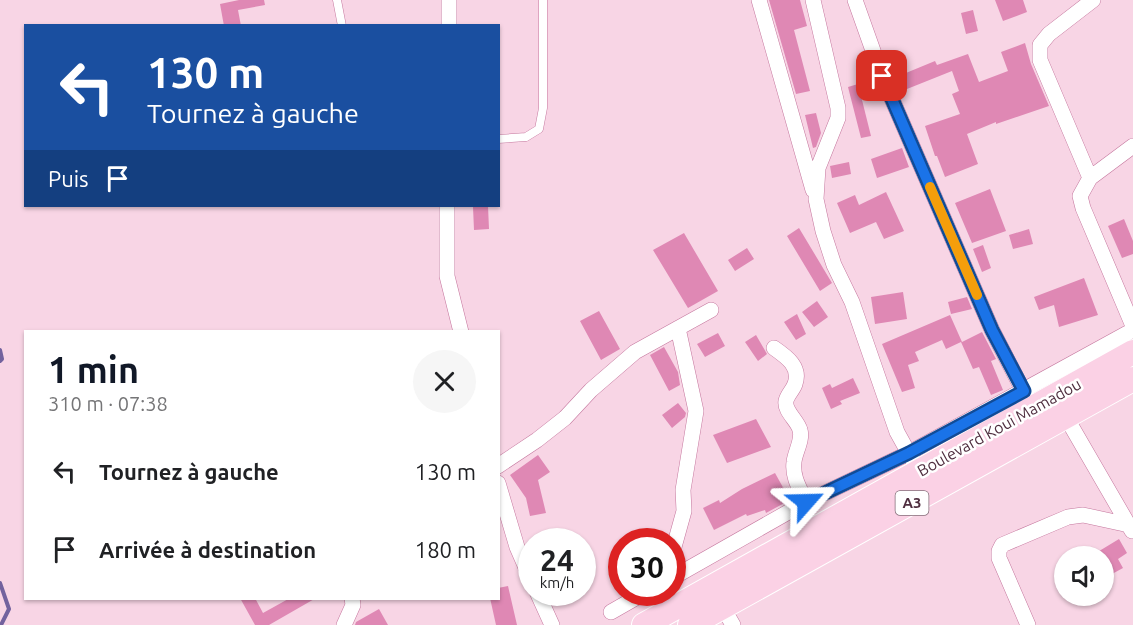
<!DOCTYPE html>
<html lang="fr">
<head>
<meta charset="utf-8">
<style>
	:root { --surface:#fff; --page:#f6f6f6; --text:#202124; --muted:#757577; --accent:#111827 }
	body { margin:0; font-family:Ubuntu,sans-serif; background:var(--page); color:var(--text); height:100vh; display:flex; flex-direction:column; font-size:22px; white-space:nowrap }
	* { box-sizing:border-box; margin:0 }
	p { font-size:20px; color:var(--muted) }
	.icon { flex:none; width:33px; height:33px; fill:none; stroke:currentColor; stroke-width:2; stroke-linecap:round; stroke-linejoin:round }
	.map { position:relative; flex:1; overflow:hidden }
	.panel { position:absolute; left:24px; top:330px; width:476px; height:270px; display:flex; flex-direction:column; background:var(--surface); border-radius:0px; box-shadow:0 2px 4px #0004 }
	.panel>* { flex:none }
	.guide { position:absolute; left:24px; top:24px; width:476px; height:183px; border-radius:0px; box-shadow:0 2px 4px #0004; background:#1a4fa0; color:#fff; overflow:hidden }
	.fabs { position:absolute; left:1054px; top:546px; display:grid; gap:12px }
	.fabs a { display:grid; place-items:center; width:60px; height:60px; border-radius:50%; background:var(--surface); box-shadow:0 2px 4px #0004; font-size:30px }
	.speed { position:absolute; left:518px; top:528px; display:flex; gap:12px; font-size:30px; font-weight:700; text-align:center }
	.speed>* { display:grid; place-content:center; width:78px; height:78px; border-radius:50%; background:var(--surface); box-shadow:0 2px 4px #0004; line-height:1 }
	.speed small { font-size:15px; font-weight:400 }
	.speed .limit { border:9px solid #d22; background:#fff; color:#111 }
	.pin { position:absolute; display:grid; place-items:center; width:51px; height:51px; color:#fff; margin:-26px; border-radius:12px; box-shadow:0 3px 9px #0006 }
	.me { position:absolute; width:66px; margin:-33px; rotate:65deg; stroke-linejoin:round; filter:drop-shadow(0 0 4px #0008) }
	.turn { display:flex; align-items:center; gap:21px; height:126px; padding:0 24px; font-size:27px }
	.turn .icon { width:78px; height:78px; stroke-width:2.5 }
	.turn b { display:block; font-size:42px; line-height:51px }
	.then { display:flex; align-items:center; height:57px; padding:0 24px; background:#0003; gap:12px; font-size:22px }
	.round { display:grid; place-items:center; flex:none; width:63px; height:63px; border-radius:32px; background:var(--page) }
	.overview { display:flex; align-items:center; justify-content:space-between; height:102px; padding:0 24px }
	h1 { font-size:36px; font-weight:700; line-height:45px; color:var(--accent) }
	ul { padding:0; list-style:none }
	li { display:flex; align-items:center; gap:18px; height:78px; padding:0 24px }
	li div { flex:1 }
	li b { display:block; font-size:22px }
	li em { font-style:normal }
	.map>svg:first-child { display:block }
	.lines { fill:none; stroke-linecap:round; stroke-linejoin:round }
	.stream { stroke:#73629e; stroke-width:4 }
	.building { fill:#df88b4 }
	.lane-casing { stroke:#c5779e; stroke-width:9 }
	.street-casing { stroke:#c5779e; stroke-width:16 }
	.primary-casing { stroke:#fff; stroke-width:26 }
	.lane { stroke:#fff; stroke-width:8 }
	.street { stroke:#fff; stroke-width:15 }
	.primary { stroke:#fbd1e5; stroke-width:24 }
	.route-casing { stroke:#114b97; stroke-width:15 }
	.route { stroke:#1a73e8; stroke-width:10 }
	.slow { stroke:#f59e0b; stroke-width:10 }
	.labels { text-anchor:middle; stroke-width:5; stroke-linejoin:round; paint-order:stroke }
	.shield { fill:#fff; stroke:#846d79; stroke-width:1.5 }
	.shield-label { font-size:15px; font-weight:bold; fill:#4f2e3f }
	.street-label { font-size:16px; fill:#4f2e3f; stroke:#fff }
</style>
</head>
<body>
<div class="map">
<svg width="1133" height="625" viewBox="0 0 1133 625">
	<rect width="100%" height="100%" fill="#f8d5e5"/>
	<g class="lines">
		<path class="stream" d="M0,350l2,9 -2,2
			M0,583l9,26 -8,16"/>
	</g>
	<path class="building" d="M239,0h25l1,5 -27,5 3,16h-17l-4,-22z
		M769,0h31l7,26 -13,4 16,61 -14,3z
		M995,0h28l4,12 -24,9z
		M973,10l5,21 -12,3 -5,-21z
		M1025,43l6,21 18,42 -53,18v-2l-29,12 11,30 -33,13 -8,-21h-2l-10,-30 35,-12 -8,-20 7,-3 -7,-20 -45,18 -6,-14 34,-14 2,4 31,-11 11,28 29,-11 -7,-19z
		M858,84l13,52 -10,2 -13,-51z
		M816,113l5,20 -5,14 -3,1 -8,-33z
		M902,148l7,19 -32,11 -6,-19z
		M849,162l2,12 -19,4 -2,-12z
		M990,189l16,42 -34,12 -17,-40z
		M886,192l18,39 -20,8 -8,-17 -26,11 -13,-30 18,-8 4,10z
		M488,206l1,23 -15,1 -1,-23z
		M1124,219l9,22v13l-11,4 -14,-32z
		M799,228l33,55 -12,8 -33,-55z
		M1029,229l4,15 -20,5 -4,-14z
		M684,233l34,58 -30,17 -35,-58z
		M983,245l8,23 -9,4 -9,-23z
		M747,248l7,11 -19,12 -7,-11z
		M1084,278l14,37 -39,12 -5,-22 -15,5 -5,-13z
		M903,292l4,27 -32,5 -4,-27z
		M967,297l5,12 -21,5 -3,-12z
		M817,301l11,16 -14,10 -12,-15z
		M599,311l21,38 -19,11 -21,-39z
		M797,314l9,20 -10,6 -12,-18z
		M950,315l12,27 20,-10 14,27 -5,2 12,29 -12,5 -12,-28 -6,2 -12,-27 -15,7 -4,-9 -27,12 4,9 -11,4 7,23 -13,4 -20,-48z
		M718,333l7,13 -20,11 -8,-13z
		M756,335l11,19 -9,7 -13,-19z
		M664,347l14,25 2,13 -11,6 -19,-36z
		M853,378l7,15 -20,8 2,3 -11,5 -9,-21 8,-4 2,4z
		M678,403l8,10 -1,4 -13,11 -10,-13z
		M756,419l15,28 -44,16 -14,-28z
		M538,455l12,17 -12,8 8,33 -16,3 -4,-18 -16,-23z
		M775,473l15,27 -24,13 -1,-3 -18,6 -1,-2 -32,16 -11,-22 16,-8 1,3 22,-14z
		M1119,539l8,14 -9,6 5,9 -11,6 -8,-13v-5h-13z
		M508,586l9,39h-21l-6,-27h8v-10z
		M240,598h15l8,15 27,-15h26l-47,27h-14z
		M379,609l9,16h-33l1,-3z"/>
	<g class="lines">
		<defs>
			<path id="lane" d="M337,0l5,26
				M498,139l28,-2 13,-8 4,-21v-108"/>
			<path id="street" d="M449,0v26
				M759,0l54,190
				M813,0l25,108v10l-20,50 -2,31 7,32 11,34 18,37 45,130 16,29
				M855,0l27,76 110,254 35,68
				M1093,0l-44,34 -9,11v15l50,118 43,-32
				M1090,178l-10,18 3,12 50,118
				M447,206v70l14,56
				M774,348c13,9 27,19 21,36 -2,6 -8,11 -9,17 -2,10 12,20 14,29 3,10 -5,22 -6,32 -2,15 6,27 12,40
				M1066,417l66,114
				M498,466l39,-26 28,-22 26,-28 44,-38 76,-42
				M498,483l19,64 14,32
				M672,564l2,-17 10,-36 -1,-21 13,-79 -18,-83
				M672,578l134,-76 103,-49 224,-123
				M537,592l15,33
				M722,606l11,19
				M611,612l35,-20
				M344,625l9,-20 -1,-7
				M1028,625l-29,-67v-7l3,-6 66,-28 15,-2 46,10"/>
			<path id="primary" d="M644,625l489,-273
				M690,625l443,-246"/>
		</defs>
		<use href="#lane" class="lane-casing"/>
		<use href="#street" class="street-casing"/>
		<use href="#primary" class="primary-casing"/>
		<use href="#lane" class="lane"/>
		<use href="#street" class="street"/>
		<use href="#primary" class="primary"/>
	</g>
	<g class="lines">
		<defs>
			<path id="route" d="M806,502l103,-49 115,-62 -32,-61 -110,-254"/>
		</defs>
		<use href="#route" class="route-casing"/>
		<use href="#route" class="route"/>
		<path class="slow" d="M930,187l47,108"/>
	</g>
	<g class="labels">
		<rect class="shield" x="895.5" y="491" width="33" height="24" rx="4.5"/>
		<g class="shield-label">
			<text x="912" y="508">A3</text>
		</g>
		<g class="street-label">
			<text transform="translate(999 427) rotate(-29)" y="6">Boulevard Koui Mamadou</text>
		</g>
	</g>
</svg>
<div class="fabs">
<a><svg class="icon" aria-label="sound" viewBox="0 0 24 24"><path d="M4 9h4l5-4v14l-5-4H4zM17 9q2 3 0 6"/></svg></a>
</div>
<div class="speed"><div>24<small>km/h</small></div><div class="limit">30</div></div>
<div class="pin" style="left:882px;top:76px;background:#d93025"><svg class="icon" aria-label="arrive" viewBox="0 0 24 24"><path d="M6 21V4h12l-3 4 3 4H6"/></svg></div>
<svg class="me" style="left:806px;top:502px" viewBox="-20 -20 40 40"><path d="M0-17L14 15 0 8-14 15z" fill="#1a73e8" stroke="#fff" stroke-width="4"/></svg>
<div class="guide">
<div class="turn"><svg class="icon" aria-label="left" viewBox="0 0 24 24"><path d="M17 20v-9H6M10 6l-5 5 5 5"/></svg><div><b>130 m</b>Tournez à gauche</div></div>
<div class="then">Puis<svg class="icon" aria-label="arrive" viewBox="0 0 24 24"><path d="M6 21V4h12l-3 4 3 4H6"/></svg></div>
</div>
<section class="panel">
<div class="overview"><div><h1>1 min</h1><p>310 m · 07:38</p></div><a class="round"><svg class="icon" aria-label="close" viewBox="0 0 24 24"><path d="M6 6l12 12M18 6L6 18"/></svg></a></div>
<ul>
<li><svg class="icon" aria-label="left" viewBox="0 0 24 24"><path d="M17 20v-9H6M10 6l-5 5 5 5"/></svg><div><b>Tournez à gauche</b></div><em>130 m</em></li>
<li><svg class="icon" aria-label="arrive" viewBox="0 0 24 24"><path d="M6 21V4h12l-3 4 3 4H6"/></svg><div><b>Arrivée à destination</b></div><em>180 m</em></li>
</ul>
</section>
</div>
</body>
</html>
